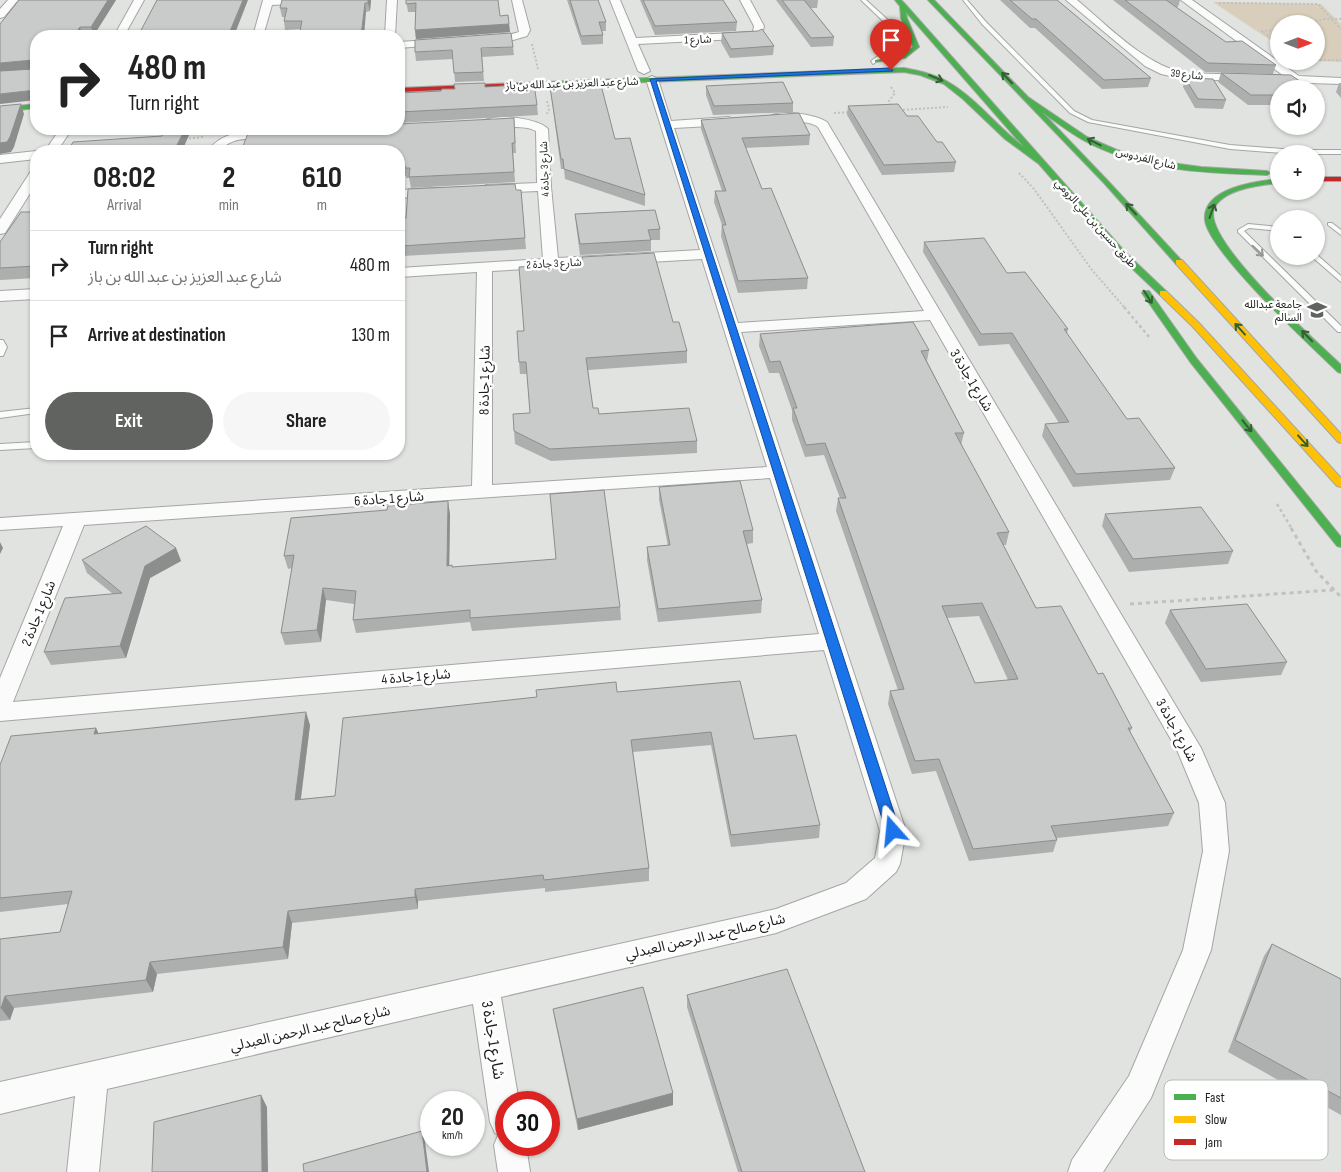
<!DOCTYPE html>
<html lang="en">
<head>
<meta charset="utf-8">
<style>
	:root { --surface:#fff; --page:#f6f6f6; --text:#222; --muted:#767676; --line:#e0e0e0; --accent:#616360 }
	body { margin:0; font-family:"Sofia Sans Condensed","Noto Sans Arabic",sans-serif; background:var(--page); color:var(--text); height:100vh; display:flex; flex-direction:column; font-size:19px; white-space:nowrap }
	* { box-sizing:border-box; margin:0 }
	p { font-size:16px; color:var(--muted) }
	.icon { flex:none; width:28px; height:28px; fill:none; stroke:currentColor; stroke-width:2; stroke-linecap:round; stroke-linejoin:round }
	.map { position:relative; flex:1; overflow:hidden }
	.drawer { position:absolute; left:30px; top:145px; width:375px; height:315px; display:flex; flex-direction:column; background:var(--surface); border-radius:20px; box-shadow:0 1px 4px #0004 }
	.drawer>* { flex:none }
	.guide { position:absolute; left:30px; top:30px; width:375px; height:105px; border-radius:20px; box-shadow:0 1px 4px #0004; background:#fff; color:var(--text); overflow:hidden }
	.needle { width:32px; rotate:90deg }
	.tools { position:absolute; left:1270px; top:15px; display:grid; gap:10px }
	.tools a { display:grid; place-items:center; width:55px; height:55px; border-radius:50%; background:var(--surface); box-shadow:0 1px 4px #0004; font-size:25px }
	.speed { position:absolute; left:420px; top:1091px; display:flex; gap:10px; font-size:25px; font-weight:700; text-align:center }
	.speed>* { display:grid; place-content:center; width:65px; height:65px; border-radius:50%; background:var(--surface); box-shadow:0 1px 4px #0004; line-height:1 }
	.speed small { font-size:12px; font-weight:400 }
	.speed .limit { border:8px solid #d22; background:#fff; color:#111 }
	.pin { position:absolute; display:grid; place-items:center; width:42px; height:42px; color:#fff; margin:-51px -21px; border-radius:50% 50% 50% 0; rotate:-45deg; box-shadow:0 0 5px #0007 }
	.pin .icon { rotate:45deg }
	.me { position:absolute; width:55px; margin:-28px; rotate:342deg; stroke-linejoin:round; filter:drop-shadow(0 0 4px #0008) }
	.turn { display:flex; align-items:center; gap:18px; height:105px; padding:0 15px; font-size:22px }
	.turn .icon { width:65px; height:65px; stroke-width:2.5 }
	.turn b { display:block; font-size:35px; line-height:42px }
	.eta { display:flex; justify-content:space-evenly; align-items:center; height:85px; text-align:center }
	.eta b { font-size:30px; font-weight:700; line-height:35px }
	.cta { display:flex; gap:10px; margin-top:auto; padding:10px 15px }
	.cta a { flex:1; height:58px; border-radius:30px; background:var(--accent); color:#fff; font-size:20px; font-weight:700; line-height:58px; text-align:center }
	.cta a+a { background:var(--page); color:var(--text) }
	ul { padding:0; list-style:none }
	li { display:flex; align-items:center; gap:15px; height:70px; padding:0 15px; border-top:1px solid var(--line) }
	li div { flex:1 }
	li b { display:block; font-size:19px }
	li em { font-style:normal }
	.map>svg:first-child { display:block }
	.green { fill:#d8cebb }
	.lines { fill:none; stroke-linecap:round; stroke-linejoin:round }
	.lane-casing { stroke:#a5a6a4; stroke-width:2 }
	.street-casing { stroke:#a5a6a4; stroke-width:2 }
	.fast-casing { stroke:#a5a6a4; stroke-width:2 }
	.slow-casing { stroke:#a5a6a4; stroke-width:2 }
	.jam-casing { stroke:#a5a6a4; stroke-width:2 }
	.path-far2 { stroke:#c1c2c0; stroke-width:2; stroke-dasharray:2 2; stroke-linecap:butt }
	.path-far1 { stroke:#c1c2c0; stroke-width:2.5; stroke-dasharray:3 3; stroke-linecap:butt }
	.path { stroke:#c1c2c0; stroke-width:3; stroke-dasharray:4 4; stroke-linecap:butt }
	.lane { fill:#fafbfa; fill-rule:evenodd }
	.street { fill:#fafbfa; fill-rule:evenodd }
	.fast { fill:#4caf50; fill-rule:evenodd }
	.slow { fill:#ffc107; fill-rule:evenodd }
	.jam { fill:#c62828; fill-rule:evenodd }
	.wall { fill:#acafad; fill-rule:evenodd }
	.shaded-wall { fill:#8c8e8d }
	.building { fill:#c8cbc9; stroke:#8c8e8d; fill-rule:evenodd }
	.oneway { stroke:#325f33 }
	.oneway2 { stroke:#969896 }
	.route { fill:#1a73e8; stroke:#114b97 }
	.labels { text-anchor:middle; stroke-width:5; stroke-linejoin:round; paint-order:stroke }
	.far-street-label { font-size:11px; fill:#1c1e1c; stroke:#fff }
	.far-poi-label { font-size:11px; fill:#1c1e1c; stroke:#fff; text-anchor:end }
	.street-label { font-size:14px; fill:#1c1e1c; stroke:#fff }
	.near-street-label { font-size:16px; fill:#1c1e1c; stroke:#fff }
	.key { fill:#fff; stroke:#bbbcbb; stroke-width:1 }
	.key-label { font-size:14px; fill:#1c1e1c }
</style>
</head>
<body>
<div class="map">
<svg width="1341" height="1172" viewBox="0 0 1341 1172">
	<rect width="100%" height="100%" fill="#e0e3df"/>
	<path class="green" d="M1213,2l108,2 20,20v38l-25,-1v-37h-37v22z"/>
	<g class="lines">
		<defs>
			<path id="lane" d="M861,0h5l22,20 8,16 -4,15 -19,13 -2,-3 17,-12 4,-13 -8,-14z
				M963,0h4l19,22 88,89 18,9 138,25 65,5h46v4h-46l-65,-5 -142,-27 -18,-9 -88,-89z
				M1328,223h4l9,7v5l-13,-10z
				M1248,224l31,3v4l-30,-3 -5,3 97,95v6h-3l-100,-100v-2z
				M1316,254l25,22v6l-30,-26h5z
				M0,340h3l4,7 -4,9h-3z
				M36,408v5l-36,5v-6z
				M36,442v6l-36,2v-6z"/>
			<path id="street" d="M8,0h10l-14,17 -4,1v-9z
				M134,0h10l-20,36h-10z
				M263,0h54l-5,3 -40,2 -9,31h-10z
				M387,0h10l-2,36h-10z
				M512,0h10l8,30 -3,6 -21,6h-26v-4l25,-2 14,-4z
				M610,0h10l16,38 117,-6 1,-6 -14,-26h10l14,26 -2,9 -5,3 -119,6 12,27 -6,3 -6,-3z
				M1066,0h11c31,26 67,64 107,73l100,3 -103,-76h11l107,76 42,2v6l-157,-5 -23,-5 -16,-8z
				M444,39l5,3 -1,2 -49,4v-6z
				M652,76l6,3 13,42 58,-4 6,4 -6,4 -55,3 64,195 186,-12 -106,-184c-16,-11 -43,1 -52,-8 11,-11 49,-5 61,3l374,626 24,55 4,48 -18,99 -60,148 -48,74h-35l4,-12 57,-84 54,-126 20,-99 -4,-48 -22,-53 -247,-430 -189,12 165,499 -6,33 -4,8 -30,27 -90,34 -275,64 18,105h-13v43h20l4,27h-32l-4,-27 4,-10 -3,-2 -5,-11 -17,-118 -366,85 -8,83h-32l8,-76 -75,18v-32l776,-173 70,-26 29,-25 5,-27 -56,-181 -824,71v-43l63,-152 -63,4v-12l472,-32 5,-214 -78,5v-9l144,-9 -5,-68 -52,2 -7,-4 7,-4 51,-2 -1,-52c-15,-9 -47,1 -55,-8 10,-11 58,-5 67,6l3,58 7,71 142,-8 -54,-171zM702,259l65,208 -275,18v-214zM770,478l49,156 -806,68 71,-177z
				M60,129h12l-15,22h-12z
				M276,130l6,4 -2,3c-19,5 -45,-5 -60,14h-12c15,-22 43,-20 68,-21z
				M36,151v8l-36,4v-8z
				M36,170v14l-31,49 -5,1v-15l31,-48z
				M436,188l5,1 2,3 -2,3 -42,3v-8z
				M36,289v10l-36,2v-10z"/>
			<path id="fast" d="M895,0h6l4,4 221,249 40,38v4h-6l-40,-38 -81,-93 -34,-25 -42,-40 -19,-15 -24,-9 -16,-3 -385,15 -3,-2 3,-2 385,-15c15,3 31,6 44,14 28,16 50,46 76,65l-118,-135 1,6 12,29 -14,11 -30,4v-2l26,-4 12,-9 -12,-29 -1,-12z
				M928,0h6l94,97 59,40 30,13 40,11 44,6 66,4 3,2 -3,2c-62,-2 -128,-4 -184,-35 -14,-8 -27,-18 -41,-28l66,69 75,81 -7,2 -72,-81z
				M36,104v4l-36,4v-4z
				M1279,179v4c-19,2 -57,6 -65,26 -12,31 103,133 127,156v8l-3,-1c-26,-25 -130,-121 -133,-152 -3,-32 52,-39 74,-41z
				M1143,291h6l48,68 144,178v10l-4,-1 -146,-183 -49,-70z"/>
			<path id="slow" d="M1176,260h6l159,174v9l-3,-1 -162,-178z
				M1160,291h6l33,32 142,155v9l-4,-1 -144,-159 -33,-32z"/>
			<path id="jam" d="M519,83l2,1v2l-122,6v-4z
				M1316,177h25v4h-25z"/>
		</defs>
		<use href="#lane" class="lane-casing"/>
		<use href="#street" class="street-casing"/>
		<use href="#fast" class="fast-casing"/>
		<use href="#slow" class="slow-casing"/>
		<use href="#jam" class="jam-casing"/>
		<path class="path-far2" d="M1219,3l99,1 23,25
			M1308,24l16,-5h17
			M1261,31l18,-1
			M1263,32l16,11
			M532,44l6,25
			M1316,60h25
			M891,87l4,6 -6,8 2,6
			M547,101l2,8 -2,5
			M899,110l49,-3
			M834,113l17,-1
			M185,139l18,-2
			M1019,173l15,16 58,81 33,38"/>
		<path class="path-far1" d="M1124,307l26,31
			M1277,504l15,25"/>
		<path class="path" d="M1291,528l25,43 25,26
			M1130,604l203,-14"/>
		<use href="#lane" class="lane"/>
		<use href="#street" class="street"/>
		<use href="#fast" class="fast"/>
		<use href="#slow" class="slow"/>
		<use href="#jam" class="jam"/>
	</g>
	<path class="wall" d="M116,0l-22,35 -12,1h-46l-36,-12z
		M282,0h89l-1,11 -4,1 -66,17 -15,1 -1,-9 1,-4h-3l-2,-9z
		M406,0l94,16 9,8 1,8 -94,7 -1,-9 1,-18h-8z
		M567,0h31l8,22v9h-4l1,4v9l-21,1z
		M640,0h83l14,22 -1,9 -81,4z
		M776,0h42l-1,8h-6l23,29 -1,9 -22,1z
		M1000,0h57l94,78 -3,9 -46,2 -67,-61h-5z
		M1113,0h67l-2,7h-2l50,35 50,23 -3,9 -68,-2z
		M758,31l16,15 -1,9 -43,3 -9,-16 1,-9z
		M513,47l1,8 -32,2 2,24 -29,1 -2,-23 -37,2 -1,-9z
		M1221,73l58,16v16h-31l-30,-23z
		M1185,78l41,22 -3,9 -28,-1 -12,-21z
		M1339,83h2v15l-5,-6z
		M706,86l87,17v9l-80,3 -7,-20z
		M485,87l52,18 1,10 -139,8v-30l42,-2z
		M550,87l65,52 30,56v11l-80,-27 -1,-10h-3z
		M1316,93l7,4 -4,10 -3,-1z
		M848,106l59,10 30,26 19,20 -2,10 -72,3 -35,-60z
		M514,118l2,35h-3l2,29 -104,6 -2,-10h-3v-2h-7v-25z
		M701,120l109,15 -1,10 -64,3 17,41 46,89 -1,11 -69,4 -17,-57 1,-11 -8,-23 1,-11h7l-21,-62z
		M516,190h5l5,59 -123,7 -2,-10 5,-28z
		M36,202v76l-36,2v-38l30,-30z
		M575,214l85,15v11h-9v11l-71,4 -4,-30z
		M924,242l83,31 61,56 -1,5 60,85 48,49 -5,12 -97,7 -31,-51 3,-12 14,-1 -50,-79 -30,2 -56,-94z
		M582,257l91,65 14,29v12l-99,7 5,38 6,6 98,27v12l-146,8 -36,-17 -1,-13 16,-18 -3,-39h-7l-1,-12 5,-31 58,-68z
		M760,334l169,16 -2,11 37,72 -3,12 48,87 -3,13h-3l33,63 62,66 34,54 -2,4 44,81 -6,13 -111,12v2l-4,12 -84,9 -33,-90 -24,3 -24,-70 2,-13 8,-1 -62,-179 2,-13h2l-16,-43 -19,2 -13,-37v-10l-13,-37h-10l-10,-27zM979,616l29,64 -33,3 -28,-65z
		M659,487l94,43v13l-6,1 15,56 -1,13 -103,9 -11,-62v-13l21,-1 -9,-46z
		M450,514l-1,52 3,1 168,40 1,13 -149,11 -2,-9 -114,11 -3,-13 1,-16 -28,-4 -5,42 -36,3 -4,-12 11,-65 -4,1 -4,-13z
		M1105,514l128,37 -5,13 -99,8 -27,-46z
		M176,548l5,13 -31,17 -24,80 -75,7 -7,-13 69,-58 -26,-21 -5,-13z
		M1170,610l117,52 -6,13 -80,7 -36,-59z
		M617,692l137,47 66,86 -1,13 -88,9 -20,-102 -78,7 16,116v13l-104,11v-4l-127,13v8l-126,14 -4,36 -131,15 -4,18 -139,16 -4,12 -10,1v-82l60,-7 8,-28 -68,8v-147l96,-37 2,5 212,-8 -9,74 34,-3z
		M1272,944l69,35v136l-113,-63 36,-96z
		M687,995l178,177h-127l-51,-165z
		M553,1009l120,96 -95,25 -23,-109z"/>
	<path class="shaded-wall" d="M108,0h8l-22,35 -3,-8z
		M243,0h5l-14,36h-6z
		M368,0h3l-1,11 -2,-8z
		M365,3l1,9 -2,24h-3z
		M509,24l1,8 -94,7 -1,-9z
		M80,27l2,9h-8z
		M33,60l3,9 -36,4v-10z
		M36,90v10l-36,4v-10z
		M21,104l3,10 -10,33 -3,5 -11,2v-11z
		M185,129h18l-1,3 -12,1 -8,18h-8z
		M448,501l2,13 -1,64 -2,-12z
		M0,542l3,6 -3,6z
		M176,548l5,13 -31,17 -24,80 -6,-12 25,-80z
		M323,588l3,12 -5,42 -4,-12z
		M306,712l4,13 -11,87 -4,-12z
		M96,728l6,13 -8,-7z
		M415,889l3,12v8l-3,-12z
		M288,911l4,12 -4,36 -5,-12z
		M150,962l7,12 -4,18 -7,-12z
		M5,996l9,12 -4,12 -9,-12z
		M673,1093v12l-95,25 -1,-11z
		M261,1095l6,12 1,65h-6z
		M422,1131l3,11 4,30h-2z"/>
	<path class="building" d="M19,0h89l-17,27h-11l-6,9h-38v54l-36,4v-23l34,-2 -1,-9 -33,3v-39z
		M157,0h86l-15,36h-90z
		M282,0h86v3h-3l-4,33h-62l3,-15h-18l3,-13h-7z
		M406,0h92l2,16 8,-1 1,9 -94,6 1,-27 -10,1z
		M570,0h28l8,22h-7l4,13 -22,1z
		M643,0h80l14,22 -82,4z
		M782,0h22l30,37 -23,1z
		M1010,0h47l94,78 -47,2 -68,-61h-4z
		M1125,0h41l60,42 16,-1 34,24 -68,-2z
		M762,29l12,17 -43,3 -9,-16 36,-2z
		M511,33l2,14 -32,1 2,24 -29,1 -2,-23 -37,2v-12z
		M1221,73l70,2 20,14h-32v6h-28z
		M1185,78l28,1 13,21 -28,-1z
		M783,82l10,21 -79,3 -8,-20z
		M485,83v4l49,-3 3,21 -138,7v-19l42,-2 1,-2h13l-1,-5z
		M601,85l14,54 15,-1 15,57 -81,-26 -1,-10h-2l-11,-72z
		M1316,93l7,4h-7z
		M21,104l-11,33 -3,5 -7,1v-37z
		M898,104l9,12h11l19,26h5l14,20 -72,3 -36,-59z
		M799,113l11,22 -68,3 20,51 9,-1 37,90 -70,3 -16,-56h4l-11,-34h11l-25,-71z
		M514,118l1,25h-3l2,29 -105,5 1,-9h-5v-3l-6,1v-15h-158l8,-20 53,-2h97v-5z
		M163,129h22l-11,22h-106l5,-9 89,-6z
		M515,184l1,6h5l4,48 -124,8 2,-28h3l2,-29z
		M36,202v64l-36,2v-26l21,-30h9z
		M655,210l5,19 -12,1 3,10 -71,4 -5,-30z
		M984,238l23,35 18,-1 43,57h-4l63,90 12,-1 36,50 -99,6 -31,-50 24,-2 -57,-89 -31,1 -57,-92z
		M654,253l19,69h6l8,29 -101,7 7,50h5l1,6 90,-6 8,33 -147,8 -36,-18 -1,-17 17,-1 -4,-51h-7l-2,-31h7l-5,-64 64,-4 -1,-6z
		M913,322l16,28 -8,1 43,82h-9l54,99 -12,1 39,75 25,-2 37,68 5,-1 29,55h-4l46,85 -123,13 6,14 -84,9 -34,-90 -24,2 -25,-70 14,-2 -66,-191h8l-21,-55 -19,2 -13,-37h4l-17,-47 -10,1 -10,-28zM982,603l36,76 -43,4 -33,-77z
		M740,481l13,49 -10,1 19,69 -104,9 -11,-62 23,-2 -11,-58z
		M604,490l16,117 -150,11v-8l-117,10 3,-29 -33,-3 -6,42 -36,3 13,-78 -10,1 7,-38 96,-8 1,-4 60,-5 -1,65 5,-1v2l104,-8 -6,-65z
		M1201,507l32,44 -100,8 -28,-45z
		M146,526l30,22 -31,18 -25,80 -76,6 21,-54 57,-5 -40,-33z
		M1247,604l40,58 -81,7 -36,-59z
		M740,681l14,58 42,-4 24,90 -89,10 -20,-103 -80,8 18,128 -105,12 -1,-5 -128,14v8l-127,14 -5,36 -133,15 -4,18 -141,16 -4,12h-1v-69l60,-7 12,-41 -72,7v-133l11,-29 85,-8 -2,6 212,-22 -11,88 40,-4 8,-78 194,-21 -1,-7 80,-8 1,10z
		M1272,944l69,35v119l-106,-58z
		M787,969l78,203h-123l-55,-177z
		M643,987l30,106 -96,26 -24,-110z
		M261,1095l1,77h-110l2,-50z
		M422,1131l5,41h-123l-1,-8z"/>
	<defs><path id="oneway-shaft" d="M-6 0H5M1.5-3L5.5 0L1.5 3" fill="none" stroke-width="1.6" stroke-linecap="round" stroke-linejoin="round" transform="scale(1.25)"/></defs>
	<g class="oneway">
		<use href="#oneway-shaft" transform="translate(936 78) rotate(22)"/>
		<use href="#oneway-shaft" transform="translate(1007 78) rotate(-134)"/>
		<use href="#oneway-shaft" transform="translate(1094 142) rotate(-153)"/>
		<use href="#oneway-shaft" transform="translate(1131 209) rotate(-133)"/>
		<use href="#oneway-shaft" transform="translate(1212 211) rotate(-70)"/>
		<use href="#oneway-shaft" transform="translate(1148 297) rotate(57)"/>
		<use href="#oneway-shaft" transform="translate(1240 329) rotate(-132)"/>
		<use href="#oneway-shaft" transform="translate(1307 336) rotate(-134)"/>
		<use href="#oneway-shaft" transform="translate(1247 426) rotate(51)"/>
		<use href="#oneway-shaft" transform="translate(1303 441) rotate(48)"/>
	</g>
	<use class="oneway2" href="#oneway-shaft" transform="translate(1258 251) rotate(44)"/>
	<path class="route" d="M891,68l2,3 -237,10 244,750 -2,4h-10l-2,-4 -236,-752z"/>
	<defs>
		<symbol id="university-bare" viewBox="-9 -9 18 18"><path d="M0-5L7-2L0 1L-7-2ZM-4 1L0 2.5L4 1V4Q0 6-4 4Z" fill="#616360" stroke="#fff" stroke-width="2.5" paint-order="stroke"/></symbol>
	</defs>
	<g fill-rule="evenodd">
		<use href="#university-bare" x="1303" y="296" width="28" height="28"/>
	</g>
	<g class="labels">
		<g class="far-street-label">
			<text transform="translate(698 39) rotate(-2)" y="4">شارع 1</text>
			<text transform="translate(1187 74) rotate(6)" y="4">شارع 39</text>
			<text transform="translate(572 83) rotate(-2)" y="4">شارع عبد العزيز بن عبد الله بن باز</text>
			<text transform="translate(1146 158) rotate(14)" y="4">شارع الفردوس</text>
			<text transform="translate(544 169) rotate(-92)" y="4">شارع 3 جادة 4</text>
			<text transform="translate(1096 223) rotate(48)" y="4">طريق حسين بن علي الرومي</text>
			<text transform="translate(554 263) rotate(-3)" y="4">شارع 3 جادة 2</text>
		</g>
		<g class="far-poi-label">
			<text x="1302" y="308">جامعة عبدالله<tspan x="1302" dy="13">السالم</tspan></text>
		</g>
		<g class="street-label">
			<text transform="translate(484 380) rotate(-89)" y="5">شارع 1 جادة 8</text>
			<text transform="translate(972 380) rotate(59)" y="5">شارع 1 جادة 3</text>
			<text transform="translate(389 498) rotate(-4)" y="5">شارع 1 جادة 6</text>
			<text transform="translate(38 613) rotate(-68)" y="5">شارع 1 جادة 2</text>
			<text transform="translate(416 676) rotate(-5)" y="5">شارع 1 جادة 4</text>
			<text transform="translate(1177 730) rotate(61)" y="5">شارع 1 جادة 3</text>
			<text transform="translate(705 936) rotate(-13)" y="5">شارع صالح عبد الرحمن العبدلي</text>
			<text transform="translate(310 1028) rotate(-13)" y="5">شارع صالح عبد الرحمن العبدلي</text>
		</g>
		<g class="near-street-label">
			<text transform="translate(494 1040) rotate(81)" y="6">شارع 1 جادة 3</text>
		</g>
	</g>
	<rect x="1164" y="1080" width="164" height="80" rx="8" class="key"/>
	<rect x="1174" y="1094" width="22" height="6" fill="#4caf50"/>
	<rect x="1174" y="1116" width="22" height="7" fill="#ffc107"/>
	<rect x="1174" y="1139" width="22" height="6" fill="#c62828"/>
	<g class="key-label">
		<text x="1205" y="1102">Fast</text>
		<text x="1205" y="1124">Slow</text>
		<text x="1205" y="1147">Jam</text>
	</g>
</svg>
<div class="tools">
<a><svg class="needle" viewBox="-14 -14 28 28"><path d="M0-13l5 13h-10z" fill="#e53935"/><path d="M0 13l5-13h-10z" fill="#767676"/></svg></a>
<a><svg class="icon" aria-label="sound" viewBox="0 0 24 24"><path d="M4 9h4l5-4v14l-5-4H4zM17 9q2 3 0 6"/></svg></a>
<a>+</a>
<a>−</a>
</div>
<div class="speed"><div>20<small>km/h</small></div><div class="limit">30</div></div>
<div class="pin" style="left:891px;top:70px;background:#d93025"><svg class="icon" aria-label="arrive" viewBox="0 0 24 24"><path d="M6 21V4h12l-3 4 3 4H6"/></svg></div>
<svg class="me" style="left:893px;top:831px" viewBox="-20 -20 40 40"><path d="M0-17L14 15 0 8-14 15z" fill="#1a73e8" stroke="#fff" stroke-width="4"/></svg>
<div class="guide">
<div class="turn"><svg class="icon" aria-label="right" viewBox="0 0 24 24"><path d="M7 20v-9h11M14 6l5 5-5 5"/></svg><div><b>480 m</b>Turn right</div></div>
</div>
<section class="drawer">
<div class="eta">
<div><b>08:02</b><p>Arrival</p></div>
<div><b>2</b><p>min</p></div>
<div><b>610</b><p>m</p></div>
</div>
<ul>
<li><svg class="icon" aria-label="right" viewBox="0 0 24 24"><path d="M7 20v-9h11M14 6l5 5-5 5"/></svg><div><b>Turn right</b><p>شارع عبد العزيز بن عبد الله بن باز</p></div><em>480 m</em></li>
<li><svg class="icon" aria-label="arrive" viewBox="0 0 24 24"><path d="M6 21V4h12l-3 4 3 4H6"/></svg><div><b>Arrive at destination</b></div><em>130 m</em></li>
</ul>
<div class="cta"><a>Exit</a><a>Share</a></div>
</section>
</div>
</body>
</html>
